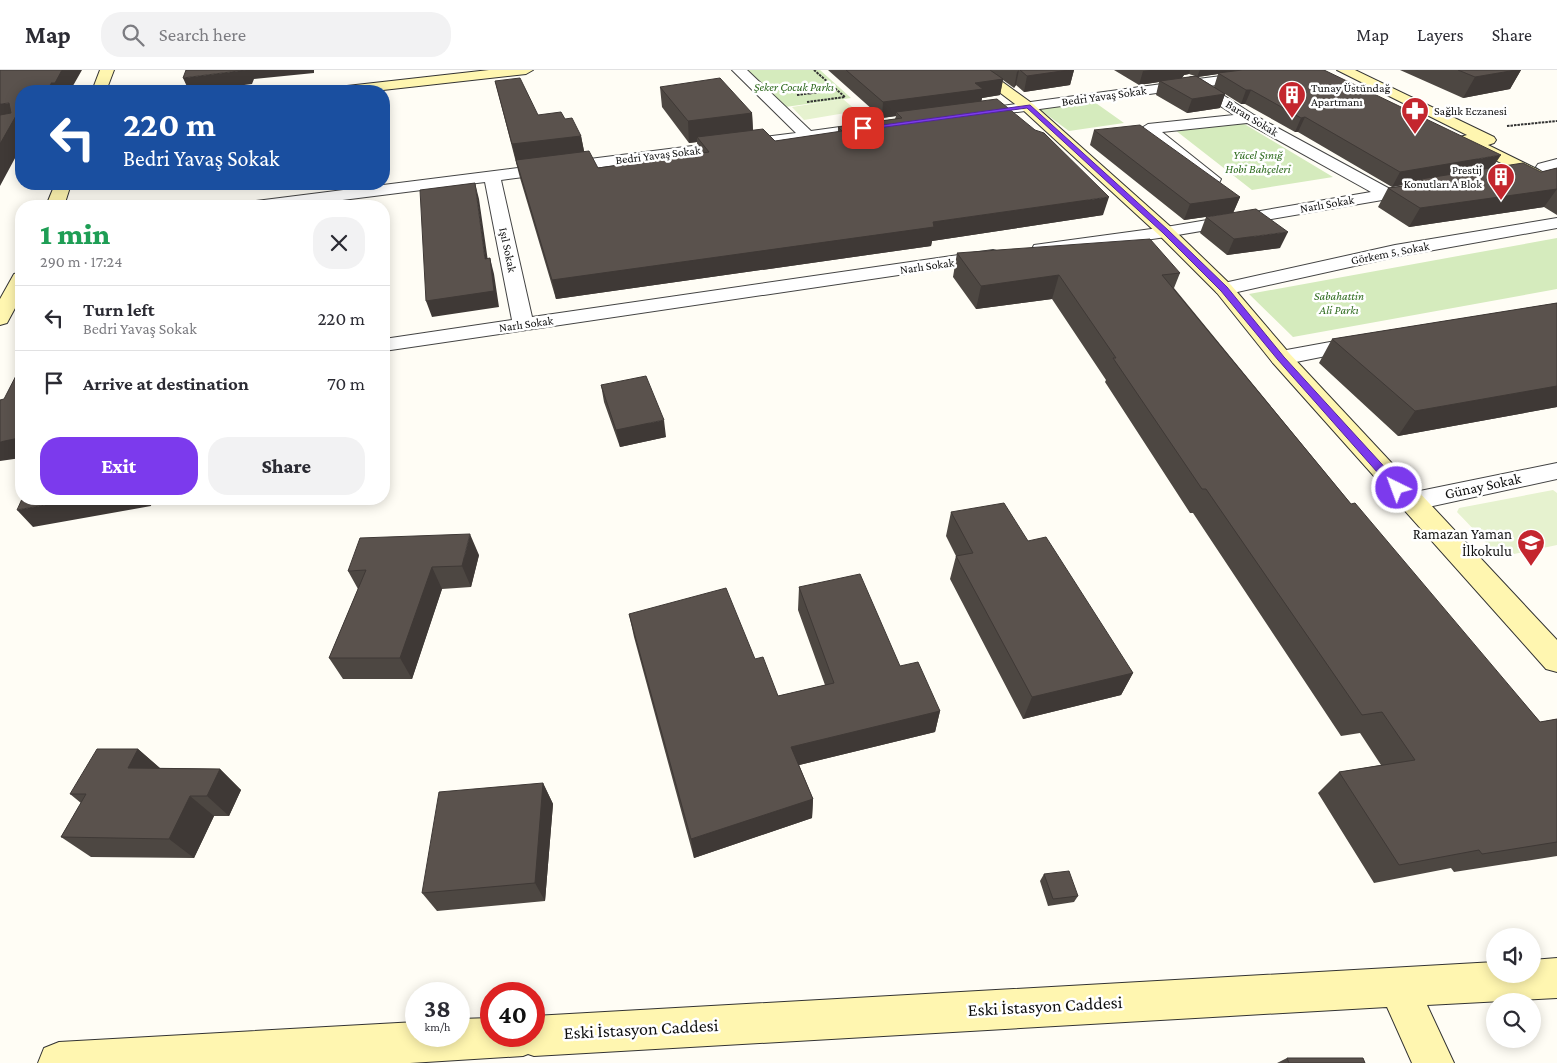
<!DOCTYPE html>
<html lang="en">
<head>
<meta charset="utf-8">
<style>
	:root { --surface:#fff; --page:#f2f2f3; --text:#2b2b33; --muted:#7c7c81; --line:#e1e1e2; --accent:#7c3aed }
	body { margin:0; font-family:"Crimson Pro",serif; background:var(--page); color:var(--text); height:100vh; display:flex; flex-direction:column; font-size:19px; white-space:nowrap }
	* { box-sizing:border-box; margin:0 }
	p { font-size:16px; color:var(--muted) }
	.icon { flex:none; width:28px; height:28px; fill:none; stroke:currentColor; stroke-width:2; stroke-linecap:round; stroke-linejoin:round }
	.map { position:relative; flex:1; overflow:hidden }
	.details { position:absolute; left:15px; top:130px; width:375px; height:305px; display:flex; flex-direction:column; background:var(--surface); border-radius:20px; box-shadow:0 2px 12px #0003 }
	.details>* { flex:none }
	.guide { position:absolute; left:15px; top:15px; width:375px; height:105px; border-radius:20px; box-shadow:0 2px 12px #0003; background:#1a4fa0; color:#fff; overflow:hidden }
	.buttons { position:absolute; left:1486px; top:858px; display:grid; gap:10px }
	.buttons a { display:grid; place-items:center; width:55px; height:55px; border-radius:50%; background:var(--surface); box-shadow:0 2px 12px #0003; font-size:25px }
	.speed { position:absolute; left:405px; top:912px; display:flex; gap:10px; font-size:25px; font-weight:700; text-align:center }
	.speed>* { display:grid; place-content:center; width:65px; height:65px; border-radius:50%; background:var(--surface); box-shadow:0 2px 12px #0003; line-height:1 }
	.speed small { font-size:12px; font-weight:400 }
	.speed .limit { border:8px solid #d22; background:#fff; color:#111 }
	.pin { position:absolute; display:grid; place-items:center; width:42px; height:42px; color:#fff; margin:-21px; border-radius:10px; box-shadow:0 2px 8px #0006 }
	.me { position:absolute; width:55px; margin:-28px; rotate:318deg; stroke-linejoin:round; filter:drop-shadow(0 0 4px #0008) }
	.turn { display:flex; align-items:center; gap:18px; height:105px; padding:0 25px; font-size:22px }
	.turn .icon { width:65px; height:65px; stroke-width:2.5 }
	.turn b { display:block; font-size:35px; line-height:42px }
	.round { display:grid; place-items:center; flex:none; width:52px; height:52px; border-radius:20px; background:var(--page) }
	.head { display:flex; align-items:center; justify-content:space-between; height:85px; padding:0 25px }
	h1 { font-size:30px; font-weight:800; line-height:38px; color:#1e9e55 }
	.action { display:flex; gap:10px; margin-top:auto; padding:10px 25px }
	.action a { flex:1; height:58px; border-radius:20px; background:var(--accent); color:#fff; font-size:20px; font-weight:800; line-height:58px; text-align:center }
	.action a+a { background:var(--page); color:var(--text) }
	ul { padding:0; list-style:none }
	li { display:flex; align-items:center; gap:15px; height:65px; padding:0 25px; border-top:1px solid var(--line) }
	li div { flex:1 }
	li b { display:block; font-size:19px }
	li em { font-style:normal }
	header { display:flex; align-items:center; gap:30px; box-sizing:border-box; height:70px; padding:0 25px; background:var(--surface); border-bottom:1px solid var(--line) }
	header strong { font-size:24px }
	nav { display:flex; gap:28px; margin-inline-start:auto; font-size:18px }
	.search { width:350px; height:45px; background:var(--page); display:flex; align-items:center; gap:12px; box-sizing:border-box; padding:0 18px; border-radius:20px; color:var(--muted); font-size:19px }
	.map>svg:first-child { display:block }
	.green { fill:#d5ebbd }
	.pitch { fill:#e6f2cf }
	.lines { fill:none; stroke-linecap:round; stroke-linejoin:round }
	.street-casing { stroke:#444; stroke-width:2 }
	.secondary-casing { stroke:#333; stroke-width:2 }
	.path { stroke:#333; stroke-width:2; stroke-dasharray:2.5 1; stroke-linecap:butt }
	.street { fill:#fff; fill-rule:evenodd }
	.secondary { fill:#fff6b0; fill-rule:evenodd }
	.wall { fill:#4d4742; fill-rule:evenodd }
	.shaded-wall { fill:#3f3936 }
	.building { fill:#5a524d; stroke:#3f3936 }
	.route { fill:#7c3aed; stroke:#51269a }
	.labels { text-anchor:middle; stroke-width:5; stroke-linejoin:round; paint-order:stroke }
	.far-park-label { font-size:12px; font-style:italic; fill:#2f6b1f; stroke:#fff }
	.far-poi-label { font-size:12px; fill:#111; stroke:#fff; text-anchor:start }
	.far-street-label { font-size:12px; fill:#111; stroke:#fff }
	.street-label { font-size:15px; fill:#111; stroke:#fff }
	.poi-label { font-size:15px; fill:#111; stroke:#fff; text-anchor:end }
	.near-street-label { font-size:18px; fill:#111; stroke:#fff }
</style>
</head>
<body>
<header>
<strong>Map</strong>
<div class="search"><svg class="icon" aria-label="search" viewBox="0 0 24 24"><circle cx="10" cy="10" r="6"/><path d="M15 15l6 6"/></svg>Search here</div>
<nav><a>Map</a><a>Layers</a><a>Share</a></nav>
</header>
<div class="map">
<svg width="1557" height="993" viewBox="0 0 1557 993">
	<rect width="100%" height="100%" fill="#fffdf5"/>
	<path class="green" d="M748,0h72l31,28 -66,9z
		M1093,31l31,22 -55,8 -30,-22z
		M1241,52l92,55 -81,13 -77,-60z
		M1557,168v51l-264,48 -44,-43z"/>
	<path class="pitch" d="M843,29l14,12 -53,9 -12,-13z
		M1553,420l4,3v52l-57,12 -43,-45 2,-4z"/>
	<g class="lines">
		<defs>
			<path id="street" d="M732,0h15l64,61 65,-9 8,5 -8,5 -375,48 31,137 461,-67 7,2 2,4 -2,4 -616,91v-12l128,-19 -27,-138 -190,24h-48l3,-4 6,-1 540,-68z
				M1268,0h37l-7,4 -89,12 45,29 136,74 33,-6 6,1 2,4 -2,4 -263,45 -125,18 -7,-2 -2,-4 2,-4 132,-18 205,-35 -124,-69 -85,9 59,47 -2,4h-12l-67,-54 8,-5 86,-9 -41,-27 -220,30 -7,-4 7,-4 211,-29 7,-4 7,2z
				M1557,89v10l-13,3 -8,-5 2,-3z
				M1557,148v10l-162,29 -171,38 -7,-2 -3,-4 3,-4 7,-2 171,-38z
				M1363,266l8,1 3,5 -3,5 -90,18 -8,-2 -3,-5 3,-5 8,-2z
				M1557,393v16l-147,32 -9,-3 -4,-6 4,-6 9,-3z"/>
			<path id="secondary" d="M100,0h14l-8,21h-14z
				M489,0h44l-7,4 -152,17h-43l7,-4z
				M970,0h16l47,34 139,124 59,57 58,68 268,287v32l-11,-3 -273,-306 -56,-70 -57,-57 -137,-126z
				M1337,0h18l139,67 2,3 -2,3 -6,2 69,34v11l-97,-47 -2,-3 2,-3 7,-2z
				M55,114h16l-7,22h-18z
				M21,202v25l-14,26 -7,2v-26l14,-25z
				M1557,888v40l-130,7 27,58h-42l-25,-56 -853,49 -6,-2 -5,2 -113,7h-372l6,-15 15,-6 357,-20v14h43v-17l32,-1v18h43v-20l961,-54v12h37v-14z"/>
		</defs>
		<use href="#street" class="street-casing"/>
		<use href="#secondary" class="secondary-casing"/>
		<path class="path" d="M805,18l6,6
			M797,25l38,-5
			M807,32l38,-5 -31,-27
			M1507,56l50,-5"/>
		<use href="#street" class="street"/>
		<use href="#secondary" class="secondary"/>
	</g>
	<path class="wall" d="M828,0h246l-4,15 -46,7 -8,-7 -2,3 -11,-8 -3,15 -18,3 -1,3 122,114 -171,26 -1,5 -375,53 -36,-121 -25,-97 43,34 27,4 16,17 3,15 14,17 100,-14 -1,-12 -8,1 -27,-36 -2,-20 92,26 1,17 22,11 63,-9v-5l57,-8 1,-3 -14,2z
		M1114,0h210l169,98 48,4 16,-4v47l-13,-8 -135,20 -31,-20 10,-19 30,-4 1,-2 -27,5 -94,-55h-3l-50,-28h-4l-16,-10 -5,14 -33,5 -31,-18 3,-13 -20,3zM1189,4l6,2 -13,2 2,-3zM1218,4l-4,13 -16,-10z
		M1400,0h121l-11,19 -47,9z
		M1094,60l146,67 -7,16 -49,7 -94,-75z
		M1206,147l74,31 -53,7 -27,-22z
		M957,183l223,20 -6,15 177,216 189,218 17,-3v137l-103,16 -3,-4 -77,15 -56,-90 21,-21 42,-7 -21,-32 -19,3 -148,-223h-3l-85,-131 1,-2 -54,-81 -76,10 -23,-32z
		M1557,233v104l-159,29 -79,-73 13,-24z
		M601,315l65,52 -46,10 -16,-45z
		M951,442l77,29 105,132 -12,22 -98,24 -73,-140 6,-23 -10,-20z
		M479,485l-8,32 -29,2 -30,90h-69l-14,-21 29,-69 -10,-18z
		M799,517l101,79 40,45 -5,21 -136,33 14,34 -1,19 -118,40 -60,-221 -5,-23 126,45 23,37 47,-11 -27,-75z
		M138,679l22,19 60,1 21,21 -12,26h-15l-20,42 -103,-1 -30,-20 20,-34 -11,-9z
		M543,713l10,21 -8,97 -108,10 -15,-18z
		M1044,804l34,22 -4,6 -26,4 -8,-25z
		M1287,988l78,5h-88z"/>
	<path class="shaded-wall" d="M62,0h20l-12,21h-22l3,-8z
		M246,0h68v3l-60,6 -2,5 -54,7h-9l-6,-13z
		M1019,0l-3,15 -2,3 3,-16z
		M1069,0h5l-4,15 -46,7 3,-16z
		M1150,0h40l-1,4 -5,1 -3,4 -21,2 -1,1 -20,3 4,-14z
		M1200,0h52l-34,3v1l-21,3z
		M1516,0h5l-11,19 -47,9 12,-21z
		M1003,9l-3,16 -18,3 -1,7 -85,7v4l-14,2 1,-16 92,-19z
		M1246,20h5l-6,14h-4z
		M1225,24l-5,14 -33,5 5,-14z
		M9,33l12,4v40l-21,39v-82z
		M752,43l1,21 -56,3v5l-8,1 -1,-22z
		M1305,47l-7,15h-3l6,-14z
		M581,66l4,20 -68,9 -5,-21z
		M1501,85l-10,15 -70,9 -2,3 -27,5 8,-15z
		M475,113l4,16 11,76 -5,-16z
		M241,114h51l-48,6z
		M1557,119l-13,18 -135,20 11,-19z
		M1109,127l-6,18 -171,26 -1,5 -375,53 -4,-19 381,-58z
		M1240,127l-7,16 -49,7 6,-16z
		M384,154l2,7 -2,2z
		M1288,162l-8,16 -53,7 7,-16z
		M490,188l4,16 5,33 -67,10 -6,-16z
		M1059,205l-7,24 -76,10 5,-23z
		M1557,316v21l-159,29 17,-25z
		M664,350l2,17 -46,10 -4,-17z
		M21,364v24l-21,3v-19z
		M79,429h73l-1,7 -118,21 -16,-17z
		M470,464l9,21 -8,32 -9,-21z
		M432,497l10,22 -30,90 -12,-21z
		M1133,603l-12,22 -98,24 9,-22z
		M940,641l-5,21 -144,35v-20z
		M138,679l25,22 -35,-3z
		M220,699l21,21 -12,26 -22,-20z
		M543,713l10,21 -8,97 -10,-18z
		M190,726l24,20 -20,42 -25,-19z
		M813,729l-1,19 -118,40 -3,-19z"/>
	<path class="building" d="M0,0h62l-7,13h-4l-3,8h-27v16l-21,37v-29l11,-2 -2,-10 -9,1z
		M186,0h60l-63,8z
		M846,0h144l13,9 -28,4 8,6 -100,13z
		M1020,0h49l-42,6z
		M1242,0h82l177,85 -101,17 -95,-55 -4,1 -50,-28h-5l-28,-17z
		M1458,0h58l-41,7z
		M1196,6l29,18 -33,5 -32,-18z
		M520,8l18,37 23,-3 4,7 7,-1 9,18 -69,8 -17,-63z
		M720,8l32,35 -64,8 -28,-34z
		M997,29l38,31 9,3 65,64 -176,25 1,5 -382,53 -36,-120 73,-9 9,17 111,-16 -12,-15 66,-8 12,12 67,-10 -4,-4 64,-9 -6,-6z
		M1140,55l100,72 -50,7 -96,-74z
		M1523,93l18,9 16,-4v21l-137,19 -32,-20 39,-5 -6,-4z
		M475,113l10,76 5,-1 4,33 -68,10 -6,-111z
		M343,134l7,2h-11z
		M1256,139l32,23 -54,7 -28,-22z
		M1150,169l30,34 -18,2 189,229 4,-1 185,219 17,-3v123l-75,12 -3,-4 -80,15 -60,-93 76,-12 -33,-48 -20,3 -156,-226h-4l-89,-131h3l-57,-83 -78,11 -24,-33z
		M1557,233v83l-142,25 -83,-72z
		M21,296v68l-2,4 -19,4v-42l4,-1z
		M646,306l18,44 -48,10 -15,-45z
		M22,429h57l-62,11z
		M1004,433l24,38 18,-4 87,136 -101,24 -76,-141 17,-3 -22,-41z
		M470,464l-8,32 -30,1 -32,91h-71l37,-88 -18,1 12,-33z
		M860,504l40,92 18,-4 22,49 -149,36 22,52 -122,40 -62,-225 97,-26 29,71 8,-2 15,39 56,-13 -35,-96z
		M97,679h41l-10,19 92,1 -13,27h-17l-21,43 -108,-2 25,-43h-16z
		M543,713l-8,100 -113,10 17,-101z
		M1069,801l9,25 -25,3 -9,-25z
		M1287,988h76l2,5h-76z"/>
	<path class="route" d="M1030,35l138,125 59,57 57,70 117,128v5h-8l-115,-130 -57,-69 -58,-58 -136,-125 -164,22 -3,-2z"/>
	<defs>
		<symbol id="building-pin" viewBox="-11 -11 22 30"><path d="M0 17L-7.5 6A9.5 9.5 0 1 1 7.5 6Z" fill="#c4262e" stroke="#fff"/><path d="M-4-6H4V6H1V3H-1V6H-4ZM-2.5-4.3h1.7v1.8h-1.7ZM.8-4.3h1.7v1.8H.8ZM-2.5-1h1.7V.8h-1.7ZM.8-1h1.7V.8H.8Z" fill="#fff"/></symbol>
		<symbol id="pharmacy-pin" viewBox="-11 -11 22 30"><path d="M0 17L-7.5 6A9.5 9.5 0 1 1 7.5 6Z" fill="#c4262e" stroke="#fff"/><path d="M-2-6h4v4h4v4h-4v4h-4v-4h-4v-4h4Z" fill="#fff"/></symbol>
		<symbol id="school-pin" viewBox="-11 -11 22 30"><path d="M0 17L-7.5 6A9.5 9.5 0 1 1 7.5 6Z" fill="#c4262e" stroke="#fff"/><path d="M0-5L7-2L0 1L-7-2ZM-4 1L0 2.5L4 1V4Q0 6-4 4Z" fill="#fff"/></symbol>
	</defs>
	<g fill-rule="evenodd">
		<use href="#building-pin" x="1276" y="9" width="32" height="43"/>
		<use href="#pharmacy-pin" x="1399" y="25" width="32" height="43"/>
		<use href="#building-pin" x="1485" y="91" width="32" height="43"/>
		<use href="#school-pin" x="1515" y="457" width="32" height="43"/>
	</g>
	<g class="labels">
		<g class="far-park-label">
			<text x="794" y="21">Şeker Çocuk Parkı</text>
			<text x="1258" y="89">Yücel Şınığ<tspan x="1258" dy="14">Hobi Bahçeleri</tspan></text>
			<text x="1339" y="230">Sabahattin<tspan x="1339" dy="14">Ali Parkı</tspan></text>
		</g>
		<g class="far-poi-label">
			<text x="1311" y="22">Tunay Üstündağ<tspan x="1311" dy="14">Apartmanı</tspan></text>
			<text x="1434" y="45">Sağlık Eczanesi</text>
			<text x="1482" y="104" text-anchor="end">Prestij<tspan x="1482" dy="14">Konutları A Blok</tspan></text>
		</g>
		<g class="far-street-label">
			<text transform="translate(1104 26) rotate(-8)" y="4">Bedri Yavaş Sokak</text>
			<text transform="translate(1252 48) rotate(31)" y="4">Baran Sokak</text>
			<text transform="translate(658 85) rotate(-7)" y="4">Bedri Yavaş Sokak</text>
			<text transform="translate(1327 134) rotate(-10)" y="4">Narlı Sokak</text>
			<text transform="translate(508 180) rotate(78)" y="4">Işıl Sokak</text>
			<text transform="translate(1390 183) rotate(-11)" y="4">Görkem 5. Sokak</text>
			<text transform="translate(927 196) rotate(-8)" y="4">Narlı Sokak</text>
			<text transform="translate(526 254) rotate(-8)" y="4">Narlı Sokak</text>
		</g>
		<g class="street-label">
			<text transform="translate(1483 416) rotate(-12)" y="5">Günay Sokak</text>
		</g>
		<g class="poi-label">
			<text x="1512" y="469">Ramazan Yaman<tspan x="1512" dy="17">İlkokulu</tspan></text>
		</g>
		<g class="near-street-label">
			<text transform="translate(1045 936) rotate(-3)" y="6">Eski İstasyon Caddesi</text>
			<text transform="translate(641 959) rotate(-3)" y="6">Eski İstasyon Caddesi</text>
		</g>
	</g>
</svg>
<div class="buttons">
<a><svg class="icon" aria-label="sound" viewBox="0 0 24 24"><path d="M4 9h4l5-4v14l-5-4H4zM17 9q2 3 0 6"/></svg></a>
<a><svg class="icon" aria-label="search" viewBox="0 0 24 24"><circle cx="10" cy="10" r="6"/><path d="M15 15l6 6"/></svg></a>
</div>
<div class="speed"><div>38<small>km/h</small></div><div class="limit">40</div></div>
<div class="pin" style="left:863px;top:58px;background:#d93025"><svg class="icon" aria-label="arrive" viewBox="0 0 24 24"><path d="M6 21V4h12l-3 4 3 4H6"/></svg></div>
<svg class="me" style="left:1397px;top:418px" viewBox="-20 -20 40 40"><circle r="17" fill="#7c3aed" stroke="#fff" stroke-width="3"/><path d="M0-11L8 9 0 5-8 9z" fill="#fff"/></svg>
<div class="guide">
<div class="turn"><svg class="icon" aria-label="left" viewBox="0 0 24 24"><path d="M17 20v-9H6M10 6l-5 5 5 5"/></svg><div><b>220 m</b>Bedri Yavaş Sokak</div></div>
</div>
<section class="details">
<div class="head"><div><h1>1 min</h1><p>290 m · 17:24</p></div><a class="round"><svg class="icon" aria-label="close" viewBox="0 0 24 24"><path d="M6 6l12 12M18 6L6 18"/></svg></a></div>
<ul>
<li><svg class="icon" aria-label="left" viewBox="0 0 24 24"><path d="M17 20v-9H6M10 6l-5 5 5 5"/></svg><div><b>Turn left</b><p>Bedri Yavaş Sokak</p></div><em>220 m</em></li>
<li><svg class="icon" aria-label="arrive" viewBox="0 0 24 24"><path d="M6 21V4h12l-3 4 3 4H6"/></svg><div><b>Arrive at destination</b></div><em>70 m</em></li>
</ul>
<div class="action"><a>Exit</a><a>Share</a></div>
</section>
</div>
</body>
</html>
